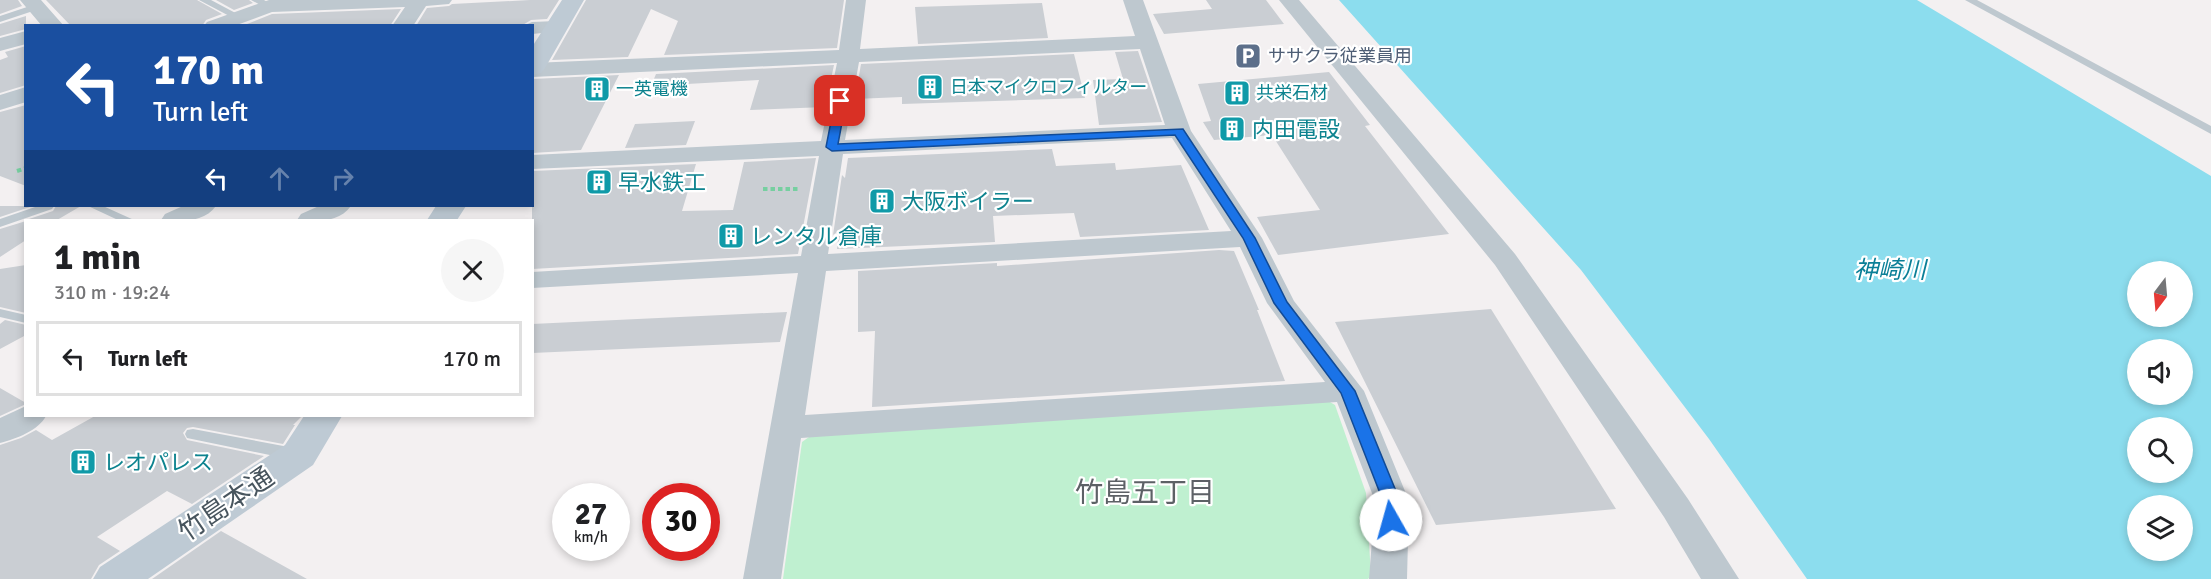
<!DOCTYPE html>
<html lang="en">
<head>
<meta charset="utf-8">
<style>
	:root { --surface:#fff; --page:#f6f6f6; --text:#202124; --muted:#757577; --line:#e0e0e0 }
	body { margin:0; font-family:Signika,"Noto Sans JP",sans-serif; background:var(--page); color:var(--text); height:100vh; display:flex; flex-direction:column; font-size:22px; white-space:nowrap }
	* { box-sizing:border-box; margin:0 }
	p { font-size:20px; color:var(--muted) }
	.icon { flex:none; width:33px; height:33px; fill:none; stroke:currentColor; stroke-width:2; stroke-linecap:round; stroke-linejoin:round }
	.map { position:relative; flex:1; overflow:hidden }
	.panel { position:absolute; left:24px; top:219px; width:510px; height:198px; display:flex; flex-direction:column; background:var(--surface); border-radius:0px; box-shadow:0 3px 9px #0003 }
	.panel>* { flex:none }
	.top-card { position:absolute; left:24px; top:24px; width:510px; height:183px; border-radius:0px; box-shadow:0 3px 9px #0003; background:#1a4fa0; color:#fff; overflow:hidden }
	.needle { width:39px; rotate:196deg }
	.buttons { position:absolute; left:2127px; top:261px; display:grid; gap:12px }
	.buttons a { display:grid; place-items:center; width:66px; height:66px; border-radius:50%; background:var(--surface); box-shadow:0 3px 9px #0003; font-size:30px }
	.speed { position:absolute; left:552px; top:483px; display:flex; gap:12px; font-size:30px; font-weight:700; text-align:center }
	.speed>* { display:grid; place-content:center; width:78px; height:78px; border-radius:50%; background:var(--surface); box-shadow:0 3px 9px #0003; line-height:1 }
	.speed small { font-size:15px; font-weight:400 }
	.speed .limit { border:9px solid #d22; background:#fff; color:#111 }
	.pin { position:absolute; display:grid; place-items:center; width:51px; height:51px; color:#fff; margin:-26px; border-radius:12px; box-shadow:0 3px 9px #0006 }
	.me { position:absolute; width:66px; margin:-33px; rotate:353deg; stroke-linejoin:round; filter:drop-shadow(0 0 4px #0008) }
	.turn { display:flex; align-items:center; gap:21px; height:126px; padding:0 30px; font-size:27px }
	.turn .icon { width:78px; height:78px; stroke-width:2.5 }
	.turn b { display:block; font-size:42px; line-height:51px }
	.lanes { display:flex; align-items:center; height:57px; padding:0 30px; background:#0003; justify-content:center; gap:30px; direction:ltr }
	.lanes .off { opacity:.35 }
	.round { display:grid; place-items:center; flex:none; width:63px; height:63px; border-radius:32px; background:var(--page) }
	.head { display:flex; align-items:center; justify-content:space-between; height:102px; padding:0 30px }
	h1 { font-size:36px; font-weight:700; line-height:45px }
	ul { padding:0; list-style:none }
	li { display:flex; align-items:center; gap:18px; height:75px; margin:0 12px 9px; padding:0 18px; border:3px solid var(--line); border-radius:0px }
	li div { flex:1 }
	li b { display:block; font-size:22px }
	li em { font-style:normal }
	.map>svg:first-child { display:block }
	.green { fill:#bff0d0 }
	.water { fill:#8cddee; fill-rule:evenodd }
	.building { fill:#caced3 }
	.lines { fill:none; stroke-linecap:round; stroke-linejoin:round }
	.path { stroke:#76cfa0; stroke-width:4; stroke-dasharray:4.5 3; stroke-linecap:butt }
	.lane { fill:#bec8cf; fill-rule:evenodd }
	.street { fill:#bec8cf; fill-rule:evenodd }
	.secondary { fill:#becad4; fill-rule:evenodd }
	.route { fill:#1a73e8; stroke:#114b97; stroke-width:1.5 }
	.labels { text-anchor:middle; stroke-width:4.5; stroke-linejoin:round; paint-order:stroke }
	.far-service-label { font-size:18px; fill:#4e5e75; stroke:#fff; text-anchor:start }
	.far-culture-label { font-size:18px; fill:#0d838f; stroke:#fff; text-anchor:start }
	.culture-label { font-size:22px; fill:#0d838f; stroke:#fff; text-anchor:start }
	.water-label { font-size:24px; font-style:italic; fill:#0b7f97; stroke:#fff }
	.near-street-label { font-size:27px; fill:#48555e; stroke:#fff }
	.near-neighbourhood-label { font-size:28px; fill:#5d6166; stroke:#fff }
</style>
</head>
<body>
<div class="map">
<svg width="2211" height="579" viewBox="0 0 2211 579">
	<rect width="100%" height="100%" fill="#f3f0f1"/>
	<path class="green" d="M1323,398l12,7 31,88 5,83 -3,3h-585l19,-137 14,-10z"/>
	<path class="water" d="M1339,0h578l294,176v403h-404l-98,-140 -128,-169zM2138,272h44v44h-44zM2138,350h44v44h-44zM2138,428h44v44h-44zM2138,506h44v44h-44z"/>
	<path class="building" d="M0,0h18l4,6 -22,8z
		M46,0h151l25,14 -16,6 -4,6h-131z
		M216,0h33l4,3 -19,7z
		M530,0h29l-12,19 -16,1 -10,6h-105l11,-18 22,-2 3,-2z
		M586,0h258l-7,48 -173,7 14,-34 -27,-12 -23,48 -76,3z
		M1206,0h60l18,24 -120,10 -11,-20 59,-5z
		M1042,3l6,35 -130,6 -3,-37z
		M401,9l-11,17h-148l30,-12z
		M26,16v13l-26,7v-12z
		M26,46v39l-26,8v-33l8,-3 -3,-5z
		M1138,51l24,71 -63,3 -6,-45 30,-1 -8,-27z
		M1074,54l11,44 -183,6v-7l-47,2 6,-35z
		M834,65l-9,42 -75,3 9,-30 -108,6 5,-12z
		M1329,72l41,53 -5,1 84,108 -171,21 -21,-38 63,-7 -48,-75 -58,5 -11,-18 8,-1 -13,-37z
		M619,75l-38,75 -49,3v-74z
		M26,105v81l-26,-10v-64z
		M695,121l-9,24 -61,3 10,-24z
		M1052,149l4,17 59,-3 1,7 65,-5 28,65 -129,7 -6,-24 -81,3 2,26 -158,7 2,-18 -6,4 9,-60 3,3 3,-20z
		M816,158l-18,96 -266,15v-98l164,-7 -14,47 51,-1 11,-48z
		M0,206h33l-33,11z
		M56,206h25l-24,14h-31l27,-9z
		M26,221v19l-26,17v-28z
		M1219,250l15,1 25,59h-2l28,71 -413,26 3,-76 -17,1v-61l139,-8v3z
		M26,265v48l-26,-6v-38z
		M1491,309l125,200 -180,16 -101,-203z
		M787,312l-7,30 -248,11v-29z
		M5,320l21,5v10l-26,14v-25z
		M0,388l26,15v1l-26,12z
		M95,416h207l-9,9h2l-12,19 -90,-17 -6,1 -4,5 4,7 77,16 -72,48 -25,-13 -70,46 23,14 -21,14 -8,14h-91v-134l21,-7 15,-8 16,10z
		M221,531l86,48h-155z"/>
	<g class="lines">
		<path class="path" d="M17,171l9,-3
			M763,189h37"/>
		<path class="lane" d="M199,0h12l32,17 -8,2z
			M251,0h13l10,6 -8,2z
			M1965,0h12l234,126v8z
			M36,4l3,1v4l-39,13v-6z
			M38,206h16l-2,3 -52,18v-8z
			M88,206h15l31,14h-16z
			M0,309l26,6v8l-26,-6z
			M193,429l101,19 6,2 2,4 -2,4 -6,2 -107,-22 -2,-4 2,-4z"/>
		<path class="street" d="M20,0h21l23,26h-22z
			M269,0h183l-3,4 -23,2 -13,20h-21l13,-19 -133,5 -38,14h-30l3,-4z
			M846,0h20l-6,49 275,-13 -12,-36h20l48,131 71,107 32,63 70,90 45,110 -2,78h-38l6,-78 -38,-99 -536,36 -20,141h-38l55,-306 -266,15v-16l269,-16 18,-100 -287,13v-14l289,-14 16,-78 -305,14v-14l307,-13zM1140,49l25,76 -320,15 14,-78zM1172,138l59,93 -403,23 15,-100zM1240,247l27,56 58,79 -520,33 21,-144z
			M1279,0h20l216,254 173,245 51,80h-38l-37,-62 -169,-252z
			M556,21l7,2 3,4 -3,4 -31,3v-8h-9l9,-4z
			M26,31v13l-26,7v-13z
			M26,87v15l-26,8v-15z
			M183,206h33c-12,17 -37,16 -55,14l4,-6z
			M319,206h32c-12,17 -36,16 -54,14l4,-6z
			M26,406v10h20c-7,14 -30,23 -46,27v-25z"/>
		<path class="secondary" d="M562,0h22l-39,68 -4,5 -9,2v-28z
			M436,206h30l-9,14h-30z
			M304,416h38l-29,49 -165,114h-55l7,-12 185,-122z"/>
	</g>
	<path class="route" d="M840,98l6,3 -8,43 345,-15 72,109 32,64 68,89 45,110v19l-3,4 -6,2 -6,-2 -2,-4v-19l-42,-108 -67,-90 -31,-65 -68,-103 -343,16 -6,-4 9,-46z"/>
	<defs>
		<symbol id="parking-square" viewBox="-11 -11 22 22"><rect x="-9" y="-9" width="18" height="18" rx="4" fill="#5c6f8a" stroke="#fff"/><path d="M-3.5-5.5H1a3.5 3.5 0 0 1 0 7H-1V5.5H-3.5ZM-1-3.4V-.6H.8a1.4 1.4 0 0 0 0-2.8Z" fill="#fff"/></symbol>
		<symbol id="building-square" viewBox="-11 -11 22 22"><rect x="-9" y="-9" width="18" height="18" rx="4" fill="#0f9aa8" stroke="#fff"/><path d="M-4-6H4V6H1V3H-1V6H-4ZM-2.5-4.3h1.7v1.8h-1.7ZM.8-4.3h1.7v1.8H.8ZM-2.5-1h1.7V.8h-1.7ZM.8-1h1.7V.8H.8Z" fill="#fff"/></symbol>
	</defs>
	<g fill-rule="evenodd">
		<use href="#parking-square" x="1233" y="41" width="30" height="30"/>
		<use href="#building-square" x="915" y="72" width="30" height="30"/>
		<use href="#building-square" x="582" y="74" width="30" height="30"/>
		<use href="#building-square" x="1222" y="78" width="30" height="30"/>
		<use href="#building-square" x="1217" y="114" width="30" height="30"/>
		<use href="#building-square" x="584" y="167" width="30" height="30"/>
		<use href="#building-square" x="867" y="186" width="30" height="30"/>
		<use href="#building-square" x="716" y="221" width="30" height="30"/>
		<use href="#building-square" x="68" y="447" width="30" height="30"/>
	</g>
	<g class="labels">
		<g class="far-service-label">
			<text x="1268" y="62">ササクラ従業員用</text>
		</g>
		<g class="far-culture-label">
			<text x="950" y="93">日本マイクロフィルター</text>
			<text x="616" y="95">一英電機</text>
			<text x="1256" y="99">共栄石材</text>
		</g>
		<g class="culture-label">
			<text x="1252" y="137">内田電設</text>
			<text x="618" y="190">早水鉄工</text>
			<text x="902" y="209">大阪ボイラー</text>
			<text x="750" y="244">レンタル倉庫</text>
			<text x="103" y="470">レオパレス</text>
		</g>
		<g class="water-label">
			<text x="1890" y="278">神崎川</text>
		</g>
		<g class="near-street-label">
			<text transform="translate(226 504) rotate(-34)" y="9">竹島本通</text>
		</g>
		<g class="near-neighbourhood-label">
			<text x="1145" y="502">竹島五丁目</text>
		</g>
	</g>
</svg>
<div class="buttons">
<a><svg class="needle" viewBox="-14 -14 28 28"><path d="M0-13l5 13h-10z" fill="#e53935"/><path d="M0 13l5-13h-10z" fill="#757577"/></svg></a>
<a><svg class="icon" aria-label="sound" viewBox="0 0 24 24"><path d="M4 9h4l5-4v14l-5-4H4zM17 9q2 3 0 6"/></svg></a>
<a><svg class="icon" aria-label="search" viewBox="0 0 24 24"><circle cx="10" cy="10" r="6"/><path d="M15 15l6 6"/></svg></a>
<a><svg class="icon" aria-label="layers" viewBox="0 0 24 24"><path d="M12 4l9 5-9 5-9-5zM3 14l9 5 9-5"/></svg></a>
</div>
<div class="speed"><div>27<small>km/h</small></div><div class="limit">30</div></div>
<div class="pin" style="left:840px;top:101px;background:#d93025"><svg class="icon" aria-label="arrive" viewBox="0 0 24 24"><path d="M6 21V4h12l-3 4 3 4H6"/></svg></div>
<svg class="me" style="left:1391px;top:520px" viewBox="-20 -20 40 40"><circle r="19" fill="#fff"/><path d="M0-13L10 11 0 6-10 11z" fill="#1a73e8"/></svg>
<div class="top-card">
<div class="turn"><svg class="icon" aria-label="left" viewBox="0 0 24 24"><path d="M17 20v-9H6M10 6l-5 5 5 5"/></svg><div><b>170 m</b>Turn left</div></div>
<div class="lanes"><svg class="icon" aria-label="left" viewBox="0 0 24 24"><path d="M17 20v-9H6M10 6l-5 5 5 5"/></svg><svg class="icon off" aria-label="ahead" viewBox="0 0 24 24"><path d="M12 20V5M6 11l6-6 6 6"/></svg><svg class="icon off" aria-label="right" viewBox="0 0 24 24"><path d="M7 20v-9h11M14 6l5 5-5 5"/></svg></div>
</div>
<section class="panel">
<div class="head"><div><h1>1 min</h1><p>310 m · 19:24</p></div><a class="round"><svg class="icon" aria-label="close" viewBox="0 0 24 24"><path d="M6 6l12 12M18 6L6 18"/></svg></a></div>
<ul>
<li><svg class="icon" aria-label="left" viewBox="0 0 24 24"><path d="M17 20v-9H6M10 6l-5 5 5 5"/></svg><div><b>Turn left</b></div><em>170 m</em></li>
</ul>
</section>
</div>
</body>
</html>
